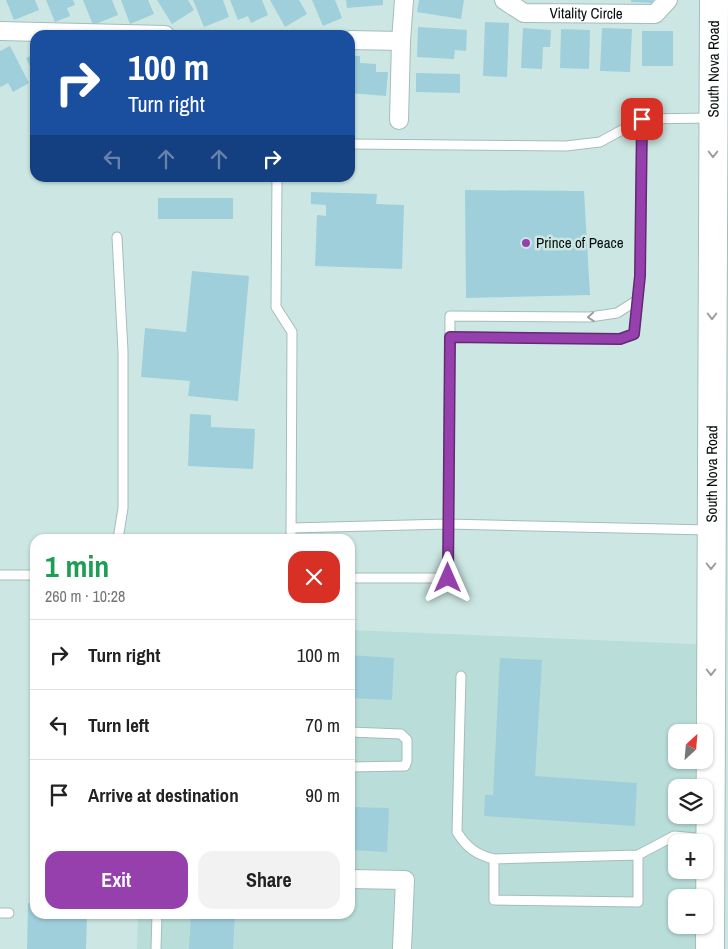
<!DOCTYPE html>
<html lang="en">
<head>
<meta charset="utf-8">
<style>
	:root { --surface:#fff; --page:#f2f2f2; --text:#222; --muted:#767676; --line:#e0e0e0; --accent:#9640ae }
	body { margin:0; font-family:"Archivo Narrow",sans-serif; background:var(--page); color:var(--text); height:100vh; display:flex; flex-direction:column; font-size:19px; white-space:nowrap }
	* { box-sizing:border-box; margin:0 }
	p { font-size:16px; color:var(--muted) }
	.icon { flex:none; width:28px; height:28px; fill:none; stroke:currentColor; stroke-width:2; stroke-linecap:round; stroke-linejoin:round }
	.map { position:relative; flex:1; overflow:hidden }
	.sheet { position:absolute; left:30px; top:534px; width:325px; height:385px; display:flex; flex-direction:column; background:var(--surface); border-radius:15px; box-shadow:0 1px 4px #0004 }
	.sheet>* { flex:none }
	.top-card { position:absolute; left:30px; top:30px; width:325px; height:152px; border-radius:15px; box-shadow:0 1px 4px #0004; background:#1a4fa0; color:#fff; overflow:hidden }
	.needle { width:32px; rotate:26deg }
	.controls { position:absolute; left:668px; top:724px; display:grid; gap:10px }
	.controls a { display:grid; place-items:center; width:45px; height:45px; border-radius:10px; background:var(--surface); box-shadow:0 1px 4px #0004; font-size:25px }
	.pin { position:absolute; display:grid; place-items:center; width:42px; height:42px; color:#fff; margin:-21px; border-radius:10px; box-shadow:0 2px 8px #0006 }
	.me { position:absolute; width:55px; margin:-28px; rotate:0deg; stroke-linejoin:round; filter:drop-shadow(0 0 4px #0008) }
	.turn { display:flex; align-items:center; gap:18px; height:105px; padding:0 15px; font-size:22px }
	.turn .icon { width:65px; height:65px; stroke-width:2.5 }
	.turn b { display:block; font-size:35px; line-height:42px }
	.lanes { display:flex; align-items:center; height:48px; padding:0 15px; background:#0003; justify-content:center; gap:25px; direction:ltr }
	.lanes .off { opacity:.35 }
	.round { display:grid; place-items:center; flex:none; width:52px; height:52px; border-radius:15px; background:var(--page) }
	.summary { display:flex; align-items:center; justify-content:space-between; height:85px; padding:0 15px }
	h1 { font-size:30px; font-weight:700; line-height:38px; color:#1e9e55 }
	.cta { display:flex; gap:10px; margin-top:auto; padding:10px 15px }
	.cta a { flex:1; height:58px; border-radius:15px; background:var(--accent); color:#fff; font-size:20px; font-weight:700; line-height:58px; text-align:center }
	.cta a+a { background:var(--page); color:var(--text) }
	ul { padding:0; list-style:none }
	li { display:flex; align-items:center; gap:15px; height:70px; padding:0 15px; border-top:1px solid var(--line) }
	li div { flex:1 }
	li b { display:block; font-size:19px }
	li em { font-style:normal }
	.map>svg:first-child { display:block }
	.built { fill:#b9ddd9 }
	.building { fill:#9ecfdb }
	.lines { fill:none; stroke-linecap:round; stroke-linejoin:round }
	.service-casing { stroke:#a4bdba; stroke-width:11 }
	.minor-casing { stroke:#a4bdba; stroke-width:20 }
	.primary-casing { stroke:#a4bdba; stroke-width:30 }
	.service { stroke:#fff; stroke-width:9 }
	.minor { stroke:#fff; stroke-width:18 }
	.primary { stroke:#fff; stroke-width:28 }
	.oneway { stroke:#9b9e9e }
	.route-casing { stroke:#622a71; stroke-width:12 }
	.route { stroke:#9640ae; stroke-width:9 }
	.poi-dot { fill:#9640ae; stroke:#cce7e3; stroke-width:2 }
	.labels { text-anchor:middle; stroke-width:5; stroke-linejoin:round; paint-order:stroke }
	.street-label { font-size:15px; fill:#050d0c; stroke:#cce7e3 }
	.poi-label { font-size:15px; fill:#050d0c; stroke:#cce7e3; text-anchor:start }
</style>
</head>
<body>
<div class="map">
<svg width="728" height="949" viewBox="0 0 728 949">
	<rect width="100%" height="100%" fill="#cce7e3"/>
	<path class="built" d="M350,630l343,14 5,-1 4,89h-26v28h26v27l-26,1v27h26l-1,27h-25v28h25v27l-25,1v27h25v24h-290l3,-70 -8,-9 -56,-1z
		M350,888l46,1 -3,60h-256l1,-35h212z"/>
	<path class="building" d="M6,0h29l4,10 -25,10z
		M46,0h27l2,5 -8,3 3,8 -15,6z
		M83,0h29l6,15 -25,10z
		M121,0h27l6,14 -24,10z
		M157,0h31l6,10 -22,14z
		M193,0h30l6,17 -25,10z
		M230,0h32l6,15 -17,8 -3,-7 -10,4z
		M270,0h29l8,14 -22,13z
		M312,0h23l7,18 -19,8z
		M346,0h37v5l-36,3z
		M419,0h45l-3,19 -44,-7z
		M631,0h22v3l-22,-1z
		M485,22l24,1 -2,54 -24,-1z
		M418,27l49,3 -1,21 -11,-1 -1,9 -37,-2z
		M523,28l28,2 -1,17h-7l-1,22 -21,-1z
		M602,28l30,1 -2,43 -30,-1z
		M561,29l29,1 -1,39 -29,-1z
		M642,31h31v35h-31z
		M10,46l19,37 -16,9 -5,-9 -7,4 -1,-1v-35z
		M35,54v23l-9,-19z
		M350,56h10v7l16,1v8h12l-2,24 -36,-3z
		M416,73l44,1v19l-44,-1z
		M465,190l119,1 6,104 -124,3z
		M311,192l66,2 -1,10 28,1 -2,64 -87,-3 2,-51 9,1v-11l-15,-1z
		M158,198h75v21h-75z
		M192,271l57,5 -11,125 -50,-5 2,-15 -49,-4 4,-49 41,4z
		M190,414l21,1v12l44,2 -2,40 -65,-3z
		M350,655l44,3 -2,42 -42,-2z
		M500,658l42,2 -7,116 102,7 -2,43 -151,-10 1,-21h8z
		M350,807l39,1 -2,44 -37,-2z
		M28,903l7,1v10h52l-1,35h-59z
		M191,914h44l-2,35h-44z"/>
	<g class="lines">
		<defs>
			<path id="service" d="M350,144l216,2 34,-4 42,-23
				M277,178l-1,129 16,25 -1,207
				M117,237l6,114v157l-5,31
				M450,337l170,2 14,-5 6,-58 2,-157 68,-1
				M291,528l157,-4 261,6
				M0,575h35
				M350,578h98l2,-262 140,1 27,-4 19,-12
				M461,676l-4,156c10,16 20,23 37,27l144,-4 36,-19 33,3
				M350,732l51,2 6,6v21l-2,5 -55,1
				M494,859v41l144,2v-47
				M0,913h9
				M156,949l1,-35"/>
			<g id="minor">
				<path id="s1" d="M504,0l20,13 131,1 13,-14"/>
				<path d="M0,31l165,4"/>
				<path d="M350,40l51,1"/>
				<path d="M399,120l2,-79 3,-41"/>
				<path d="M350,879l55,1 -3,69"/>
			</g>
			<g id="primary">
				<path id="s2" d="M710,949l4,-949"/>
			</g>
		</defs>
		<use href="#service" class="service-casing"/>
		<use href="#minor" class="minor-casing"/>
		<use href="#primary" class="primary-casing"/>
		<use href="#service" class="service"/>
		<use href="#minor" class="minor"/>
		<use href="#primary" class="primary"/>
	</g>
	<defs><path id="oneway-chevron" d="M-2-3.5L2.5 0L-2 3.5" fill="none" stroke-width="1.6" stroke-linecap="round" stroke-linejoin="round" transform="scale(1.25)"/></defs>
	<g class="oneway">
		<use href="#oneway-chevron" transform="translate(713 154) rotate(90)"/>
		<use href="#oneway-chevron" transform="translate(712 316) rotate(90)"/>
		<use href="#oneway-chevron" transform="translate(591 317) rotate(176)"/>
		<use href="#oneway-chevron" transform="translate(711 566) rotate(90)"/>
		<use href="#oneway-chevron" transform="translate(711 672) rotate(90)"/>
	</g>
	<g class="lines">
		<defs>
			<path id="route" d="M448,578l2,-241 170,2 14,-5 6,-58 2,-157"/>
		</defs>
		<use href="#route" class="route-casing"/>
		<use href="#route" class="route"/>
	</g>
	<circle class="poi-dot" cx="526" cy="243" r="5"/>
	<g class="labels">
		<g class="street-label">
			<text dy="5" stroke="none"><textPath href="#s1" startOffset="86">Vitality Circle</textPath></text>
			<text dy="5" stroke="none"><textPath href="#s2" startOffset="880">South Nova Road</textPath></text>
			<text dy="5" stroke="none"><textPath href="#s2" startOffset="475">South Nova Road</textPath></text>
		</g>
		<g class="poi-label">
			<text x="536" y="248">Prince of Peace</text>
		</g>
	</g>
</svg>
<div class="controls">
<a><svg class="needle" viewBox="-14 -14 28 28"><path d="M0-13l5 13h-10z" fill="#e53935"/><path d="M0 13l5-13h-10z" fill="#767676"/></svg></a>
<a><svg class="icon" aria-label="layers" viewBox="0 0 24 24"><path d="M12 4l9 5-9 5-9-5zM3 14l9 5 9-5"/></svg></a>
<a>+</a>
<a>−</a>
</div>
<div class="pin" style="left:642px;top:119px;background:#d93025"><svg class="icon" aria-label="arrive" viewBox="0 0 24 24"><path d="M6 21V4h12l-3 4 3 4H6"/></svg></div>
<svg class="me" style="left:448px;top:578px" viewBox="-20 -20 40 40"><path d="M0-17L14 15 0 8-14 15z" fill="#9640ae" stroke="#fff" stroke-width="4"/></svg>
<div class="top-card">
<div class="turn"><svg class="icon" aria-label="right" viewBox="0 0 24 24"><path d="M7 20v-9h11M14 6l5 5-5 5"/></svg><div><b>100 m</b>Turn right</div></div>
<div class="lanes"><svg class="icon off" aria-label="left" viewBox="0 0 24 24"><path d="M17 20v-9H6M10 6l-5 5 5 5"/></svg><svg class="icon off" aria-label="ahead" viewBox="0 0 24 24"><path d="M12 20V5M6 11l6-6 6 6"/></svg><svg class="icon off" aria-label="ahead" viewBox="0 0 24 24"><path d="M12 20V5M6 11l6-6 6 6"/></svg><svg class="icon" aria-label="right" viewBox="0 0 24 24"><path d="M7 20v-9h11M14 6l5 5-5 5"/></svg></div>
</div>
<section class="sheet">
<div class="summary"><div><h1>1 min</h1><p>260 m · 10:28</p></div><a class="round" style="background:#d93025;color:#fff"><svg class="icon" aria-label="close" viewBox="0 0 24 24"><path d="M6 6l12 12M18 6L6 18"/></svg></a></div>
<ul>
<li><svg class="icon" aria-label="right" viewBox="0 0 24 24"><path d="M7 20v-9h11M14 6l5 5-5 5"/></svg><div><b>Turn right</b></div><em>100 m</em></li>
<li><svg class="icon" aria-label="left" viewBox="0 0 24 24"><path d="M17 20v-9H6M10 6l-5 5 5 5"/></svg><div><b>Turn left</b></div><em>70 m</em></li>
<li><svg class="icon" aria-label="arrive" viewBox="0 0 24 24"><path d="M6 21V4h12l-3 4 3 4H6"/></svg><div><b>Arrive at destination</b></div><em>90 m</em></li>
</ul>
<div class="cta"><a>Exit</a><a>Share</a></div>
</section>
</div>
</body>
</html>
